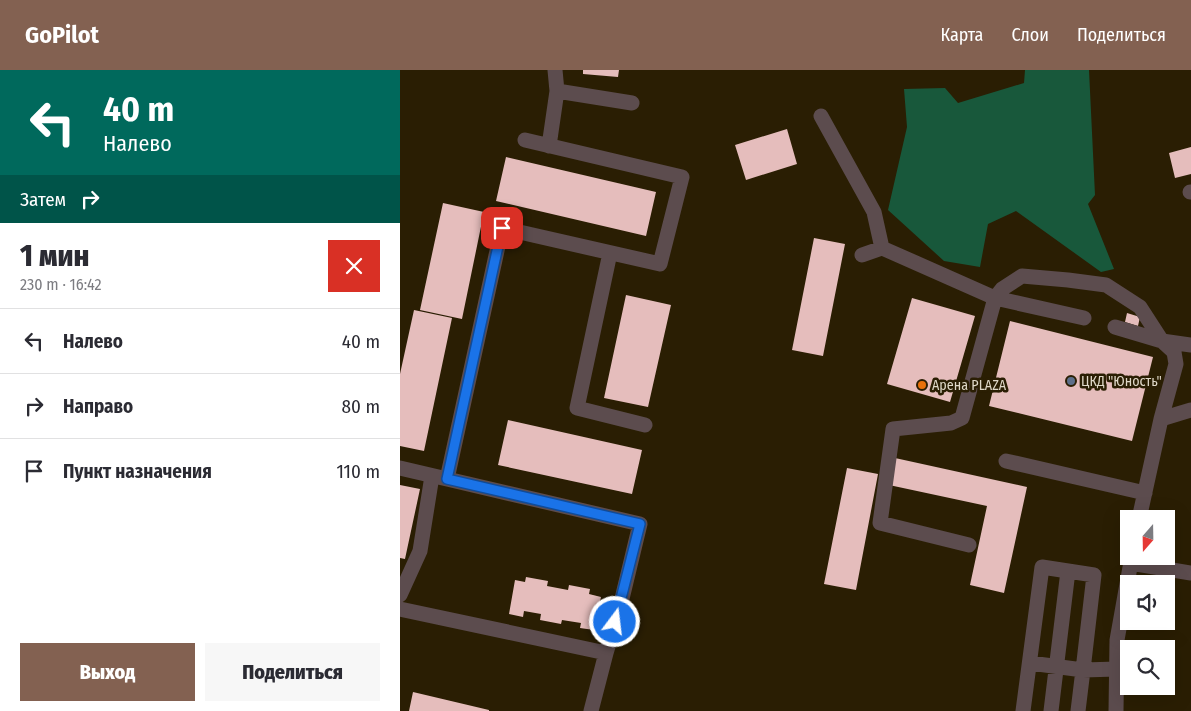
<!DOCTYPE html>
<html lang="ru">
<head>
<meta charset="utf-8">
<style>
	:root { --surface:#fff; --page:#f7f7f7; --text:#2b2b33; --muted:#7c7c81; --line:#e1e1e2; --accent:#836151 }
	body { margin:0; font-family:"Fira Sans Condensed",sans-serif; background:var(--page); color:var(--text); height:100vh; display:flex; flex-direction:column; font-size:19px; white-space:nowrap }
	* { box-sizing:border-box; margin:0 }
	p { font-size:16px; color:var(--muted) }
	.icon { flex:none; width:28px; height:28px; fill:none; stroke:currentColor; stroke-width:2; stroke-linecap:round; stroke-linejoin:round }
	.map { position:relative; flex:1; overflow:hidden }
	.sheet { display:flex; flex-direction:column; background:var(--surface); width:400px }
	.sheet>* { flex:none }
	.banner { background:#00695c; color:#fff; overflow:hidden }
	.needle { width:32px; rotate:200deg }
	.controls { position:absolute; left:720px; top:440px; display:grid; gap:10px }
	.controls a { display:grid; place-items:center; width:55px; height:55px; border-radius:0px; background:var(--surface); box-shadow:0 5px 20px #0002; font-size:25px }
	.pin { position:absolute; display:grid; place-items:center; width:42px; height:42px; color:#fff; margin:-21px; border-radius:10px; box-shadow:0 2px 8px #0006 }
	.me { position:absolute; width:55px; margin:-28px; rotate:15deg; stroke-linejoin:round; filter:drop-shadow(0 0 4px #0008) }
	.turn { display:flex; align-items:center; gap:18px; height:105px; padding:0 20px; font-size:22px }
	.turn .icon { width:65px; height:65px; stroke-width:2.5 }
	.turn b { display:block; font-size:35px; line-height:42px }
	.then { display:flex; align-items:center; height:48px; padding:0 20px; background:#0003; gap:10px; font-size:19px }
	.round { display:grid; place-items:center; flex:none; width:52px; height:52px; border-radius:0px; background:var(--page) }
	.summary { display:flex; align-items:center; justify-content:space-between; height:85px; padding:0 20px }
	h1 { font-size:30px; font-weight:800; line-height:38px }
	.primary-button { display:flex; gap:10px; margin-top:auto; padding:10px 20px }
	.primary-button a { flex:1; height:58px; border-radius:0px; background:var(--accent); color:#fff; font-size:20px; font-weight:800; line-height:58px; text-align:center }
	.primary-button a+a { background:var(--page); color:var(--text) }
	ul { padding:0; list-style:none }
	li { display:flex; align-items:center; gap:15px; height:65px; padding:0 20px; border-top:1px solid var(--line) }
	li div { flex:1 }
	li b { display:block; font-size:19px }
	li em { font-style:normal }
	header { display:flex; align-items:center; gap:30px; box-sizing:border-box; height:70px; padding:0 25px; background:var(--accent); color:#fff }
	header strong { font-size:24px }
	nav { display:flex; gap:28px; margin-inline-start:auto; font-size:18px }
	main { display:flex; flex:1; min-height:0 }
	.map>svg:first-child { display:block }
	.forest { fill:#18583b }
	.building { fill:#e5bdbc }
	.lines { fill:none; stroke-linecap:round; stroke-linejoin:round }
	.minor { stroke:#5c4c4e; stroke-width:15 }
	.route-casing { stroke:#114b97; stroke-width:12 }
	.route { stroke:#1a73e8; stroke-width:9 }
	.service-dot { fill:#5c6f8a; stroke:#2a1e03; stroke-width:2 }
	.food-dot { fill:#e8710a; stroke:#2a1e03; stroke-width:2 }
	.labels { text-anchor:middle; stroke-width:5; stroke-linejoin:round; paint-order:stroke }
	.poi-label { font-size:14px; fill:#dfd8c8; stroke:#2a1e03; text-anchor:start }
</style>
</head>
<body>
<header>
<strong>GoPilot</strong>
<nav><a>Карта</a><a>Слои</a><a>Поделиться</a></nav>
</header>
<main>
<section class="sheet">
<div class="banner">
<div class="turn"><svg class="icon" aria-label="left" viewBox="0 0 24 24"><path d="M17 20v-9H6M10 6l-5 5 5 5"/></svg><div><b>40 m</b>Налево</div></div>
<div class="then">Затем<svg class="icon" aria-label="right" viewBox="0 0 24 24"><path d="M7 20v-9h11M14 6l5 5-5 5"/></svg></div>
</div>
<div class="summary"><div><h1>1 мин</h1><p>230 m · 16:42</p></div><a class="round" style="background:#d93025;color:#fff"><svg class="icon" aria-label="close" viewBox="0 0 24 24"><path d="M6 6l12 12M18 6L6 18"/></svg></a></div>
<ul>
<li><svg class="icon" aria-label="left" viewBox="0 0 24 24"><path d="M17 20v-9H6M10 6l-5 5 5 5"/></svg><div><b>Налево</b></div><em>40 m</em></li>
<li><svg class="icon" aria-label="right" viewBox="0 0 24 24"><path d="M7 20v-9h11M14 6l5 5-5 5"/></svg><div><b>Направо</b></div><em>80 m</em></li>
<li><svg class="icon" aria-label="arrive" viewBox="0 0 24 24"><path d="M6 21V4h12l-3 4 3 4H6"/></svg><div><b>Пункт назначения</b></div><em>110 m</em></li>
</ul>
<div class="primary-button"><a>Выход</a><a>Поделиться</a></div>
</section>
<div class="map">
<svg width="791" height="641" viewBox="0 0 791 641">
	<rect width="100%" height="100%" fill="#2a1e03"/>
	<path class="forest" d="M625,0h64l6,125 -7,9 26,65 -13,3 -85,-61 -28,13 -8,43 -36,-6 -56,-51 19,-83 -3,-38 41,-1 13,15 66,-20z"/>
	<path class="building" d="M183,0h36l-1,7 -35,-3z
		M387,59l10,35 -51,16 -11,-35z
		M791,77v27l-16,4 -6,-25z
		M106,87l150,35 -10,44 -150,-35z
		M43,133l41,9 -22,107 -42,-9z
		M414,168l31,6 -22,112 -31,-6z
		M226,225l45,10 -23,102 -44,-9z
		M512,228l63,18 -25,86 -63,-18z
		M14,240l38,8 -28,133 -24,-5v-72z
		M727,243l13,4 -2,9 -13,-4z
		M610,251l143,36 -21,84 -143,-35z
		M108,350l134,30 -10,44 -134,-29z
		M495,388l132,29 -23,106 -34,-8 17,-79 -98,-21z
		M447,398l31,6 -22,116 -32,-6z
		M0,415l20,4 -15,70 -5,-1z
		M126,507l22,4 -1,5 21,4 1,-5 21,4 -1,5 12,3 -7,33 -14,-2 1,-5 -19,-3 -1,4 -21,-4 1,-6 -17,-3 -1,6 -14,-3 6,-34 10,2z
		M13,622l76,18v1h-80z"/>
	<g class="lines">
		<path class="minor" d="M155,0l2,21 75,12
			M421,46l53,96 8,36
			M149,76l8,-55
			M790,122h1
			M210,183l-33,155 68,17
			M462,185l20,-7 113,50 89,20
			M715,257l47,14 29,4
			M761,349l30,-9
			M606,391l139,32
			M0,398l47,11 55,-251 158,36 22,-87 -157,-37
			M569,475l-89,-22 13,-94 58,-6 11,-5 33,-120 7,-9 20,-13 46,4 38,5 34,22 22,34 12,11 2,12 -15,55 -22,100
			M730,493l61,10
			M0,525l20,-44 12,-75
			M0,539l206,44 14,-46 20,-83 -193,-45
			M630,593l53,7 11,-95 -26,-4
			M191,641l15,-58
			M623,641l19,-144 26,4 -17,140
			M678,641l5,-41 34,-1
			M716,641l1,-71 15,-84"/>
	</g>
	<g class="lines">
		<defs>
			<path id="route" d="M102,158l-55,251 193,45 -25,98"/>
		</defs>
		<use href="#route" class="route-casing"/>
		<use href="#route" class="route"/>
	</g>
	<circle class="service-dot" cx="671" cy="311" r="5"/>
	<circle class="food-dot" cx="522" cy="315" r="5"/>
	<g class="labels">
		<g class="poi-label">
			<text x="681" y="316">ЦКД "Юность"</text>
			<text x="532" y="320">Арена PLAZA</text>
		</g>
	</g>
</svg>
<div class="controls">
<a><svg class="needle" viewBox="-14 -14 28 28"><path d="M0-13l5 13h-10z" fill="#e53935"/><path d="M0 13l5-13h-10z" fill="#7c7c81"/></svg></a>
<a><svg class="icon" aria-label="sound" viewBox="0 0 24 24"><path d="M4 9h4l5-4v14l-5-4H4zM17 9q2 3 0 6"/></svg></a>
<a><svg class="icon" aria-label="search" viewBox="0 0 24 24"><circle cx="10" cy="10" r="6"/><path d="M15 15l6 6"/></svg></a>
</div>
<div class="pin" style="left:102px;top:158px;background:#d93025"><svg class="icon" aria-label="arrive" viewBox="0 0 24 24"><path d="M6 21V4h12l-3 4 3 4H6"/></svg></div>
<svg class="me" style="left:215px;top:552px" viewBox="-20 -20 40 40"><circle r="17" fill="#1a73e8" stroke="#fff" stroke-width="3"/><path d="M0-11L8 9 0 5-8 9z" fill="#fff"/></svg>
</div>
</main>
</body>
</html>
